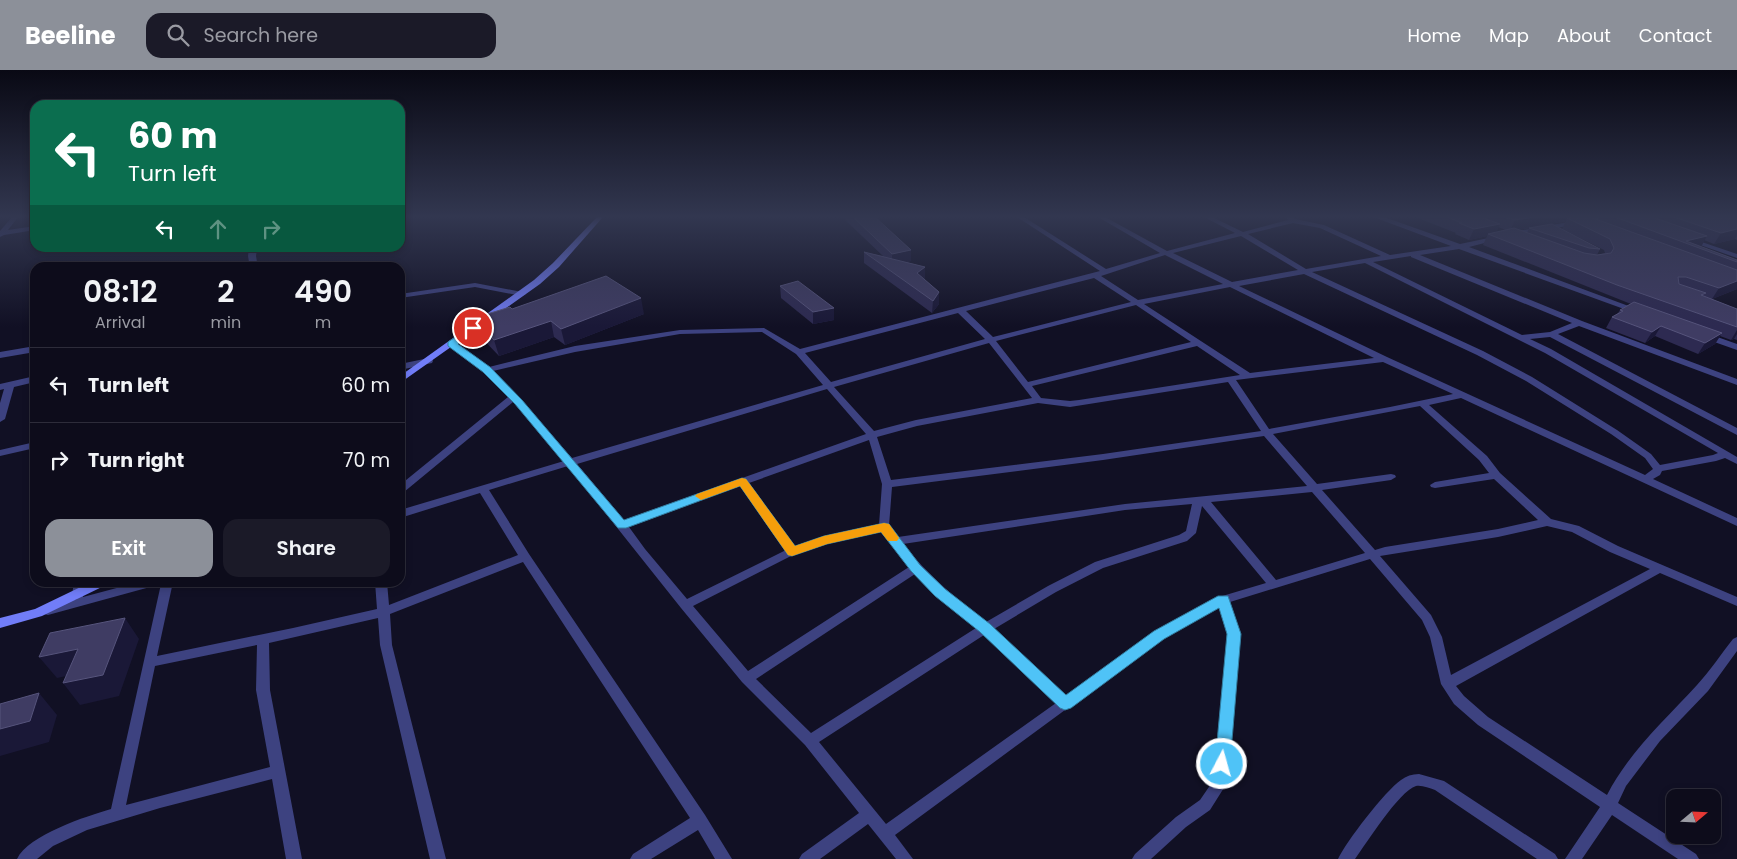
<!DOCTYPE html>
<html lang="en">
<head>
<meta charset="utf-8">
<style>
	:root { --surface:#0d0c1b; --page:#1b1a28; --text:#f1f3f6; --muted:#9a9ba3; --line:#2d2c3a; --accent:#8c9099 }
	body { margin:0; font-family:Poppins,sans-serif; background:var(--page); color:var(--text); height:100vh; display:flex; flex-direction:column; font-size:19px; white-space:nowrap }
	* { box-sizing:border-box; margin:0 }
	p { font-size:16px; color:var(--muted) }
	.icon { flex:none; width:28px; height:28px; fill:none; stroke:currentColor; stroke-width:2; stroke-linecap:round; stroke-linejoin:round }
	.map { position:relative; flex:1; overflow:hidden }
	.drawer { position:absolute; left:30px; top:192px; width:375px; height:325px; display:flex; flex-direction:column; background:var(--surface); border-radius:15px; box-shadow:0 2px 8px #0003,0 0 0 1px var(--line) }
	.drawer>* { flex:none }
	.guide { position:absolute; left:30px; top:30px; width:375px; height:152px; border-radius:15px; box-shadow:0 2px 8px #0003,0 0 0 1px var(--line); background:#0b6e4f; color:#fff; overflow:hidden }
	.needle { width:32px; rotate:71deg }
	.buttons { position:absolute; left:1666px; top:719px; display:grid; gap:10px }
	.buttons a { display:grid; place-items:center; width:55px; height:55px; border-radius:10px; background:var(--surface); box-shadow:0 2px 8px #0003,0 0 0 1px var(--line); font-size:25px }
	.pin { position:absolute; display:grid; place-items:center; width:42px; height:42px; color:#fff; margin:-21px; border:2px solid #fff; border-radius:50%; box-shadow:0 1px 5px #0007 }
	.me { position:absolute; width:55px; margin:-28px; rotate:6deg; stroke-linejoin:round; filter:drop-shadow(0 0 4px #0008) }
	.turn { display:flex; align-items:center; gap:18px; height:105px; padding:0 15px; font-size:22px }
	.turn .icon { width:65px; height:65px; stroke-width:2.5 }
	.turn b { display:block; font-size:35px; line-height:42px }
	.lanes { display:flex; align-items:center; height:48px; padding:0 15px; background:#0003; justify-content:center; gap:25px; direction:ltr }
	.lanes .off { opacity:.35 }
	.eta { display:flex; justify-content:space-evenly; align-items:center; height:85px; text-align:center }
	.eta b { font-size:30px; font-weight:600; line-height:35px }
	.primary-button { display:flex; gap:10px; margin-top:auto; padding:10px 15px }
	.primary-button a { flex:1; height:58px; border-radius:15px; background:var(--accent); color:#fff; font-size:20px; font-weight:600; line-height:58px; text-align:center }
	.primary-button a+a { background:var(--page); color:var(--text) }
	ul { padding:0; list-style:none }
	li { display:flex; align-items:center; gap:15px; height:75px; padding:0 15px; border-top:1px solid var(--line) }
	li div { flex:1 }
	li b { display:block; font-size:19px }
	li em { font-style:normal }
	header { display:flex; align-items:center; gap:30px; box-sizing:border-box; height:70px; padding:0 25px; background:var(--accent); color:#fff }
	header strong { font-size:24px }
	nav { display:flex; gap:28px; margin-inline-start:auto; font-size:18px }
	.search { width:350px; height:45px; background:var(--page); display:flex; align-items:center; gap:12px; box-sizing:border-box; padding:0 18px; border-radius:15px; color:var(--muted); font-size:19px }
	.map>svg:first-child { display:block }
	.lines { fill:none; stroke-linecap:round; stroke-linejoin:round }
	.minor { fill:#3d4280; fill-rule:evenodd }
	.tertiary { fill:#3d4280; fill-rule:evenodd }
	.secondary { fill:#717df8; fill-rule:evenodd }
	.wall { fill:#2d2a51; fill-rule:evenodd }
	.shaded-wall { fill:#1a1837 }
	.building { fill:#3f3c63; stroke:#56547c }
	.route { fill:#4fc3f7; stroke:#337fa1 }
	.slow { fill:#f59e0b }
</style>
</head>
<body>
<header>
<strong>Beeline</strong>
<div class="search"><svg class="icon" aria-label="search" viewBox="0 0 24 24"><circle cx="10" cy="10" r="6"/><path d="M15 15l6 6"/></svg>Search here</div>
<nav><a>Home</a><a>Map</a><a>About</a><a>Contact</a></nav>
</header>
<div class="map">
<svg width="1737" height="789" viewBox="0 0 1737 789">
	<rect width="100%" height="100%" fill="#111024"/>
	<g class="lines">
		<path class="minor" d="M12,147h6l-10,13 27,-4v4l-31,5 -4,2v-6z
			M1017,147h7l82,52 54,-16 -62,-36h7l62,34 68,-18 -31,-16h8l31,15 45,-12 -2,-3h7l2,2 29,6 66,30 61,-9 -75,-28 -1,-1h9l76,27 38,-8 3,2 -1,1 -31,8 173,64 -4,2h-3l-176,-64 -39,6 162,66 155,58v6l-158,-59 -21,8 179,94v7l-187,-98 -20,2 21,10 186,108v7l-12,-6 -9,3 -54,10 -2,4 -7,4 84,39v8l-276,-128 -32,7 58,51 13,17 51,46 28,7 39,20 119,51v9l-77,-33 -204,113 8,10 24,21 119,78c22,-43 58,-75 90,-110 13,-14 24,-31 36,-46l4,-2v14l-29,40 -48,50 -34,45 -8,17 78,51 3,5h-21l-66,-44 -30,44h-17l35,-52 -122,-82 -24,-21 -13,-20 -11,-47 -8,-17 -52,-61 -140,43 10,32 -13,149 -17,27 -24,17 -35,32h-19l3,-5 41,-37 24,-17 13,-19 15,-147 -9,-27 -56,31 -268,197 18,24h-17l-28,-35 -48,35h-21l3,-5 57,-41 -54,-68 -63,-63 -61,-74 -113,-142 -79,24 40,64 176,261 27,44h-17l-17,-29 -47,29h-21l3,-5 57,-36 -167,-256 -133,52 2,31 54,214h-16l-50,-214 -2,-27 -109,25 1,47 32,169h-16l-14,-80 -112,29 -73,22 -34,16 -16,13h-20c11,-24 70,-43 94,-50l50,-225 -113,31 -4,-1 -2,-3 2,-3 33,-9 -5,-4 2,-13h12l-3,15 56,-15h34l-16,74 136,-28 84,-19 -2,-27h12l2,23 129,-50 -38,-62 -80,25v-8l164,-49 -51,-59 -109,90 -4,1v-8l108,-88 -24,-25 -35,-26v-4h6l34,25 86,-21 105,-16 84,-2 36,21 300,-78zM1293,153l27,5 61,28 -75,13 -58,-35zM1241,166l57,34 -66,12 -59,-29zM1165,185l58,29 -85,16 -37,-24zM1411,186v1l161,66 -22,9 -28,3 -149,-73zM1365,193l180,90 173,100 -5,2 -53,10 -9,-11 -34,-24 -85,-53 -49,-26 -171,-79zM1304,204l173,81 49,26 85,53 34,24 8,11 -8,6 -258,-118 -148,-71zM1094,208l37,24 -138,35 -27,-26zM1230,217l144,71 -124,15 -106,-69zM1136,235l55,37 -163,40 -32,-41zM958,243l27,26 -154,43 -26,-29zM762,262l34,22 27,31 -251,73 -51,-58 -28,-29 82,-19 105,-18zM989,273l43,55 -116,22 -42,11 -40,-44zM1197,276l43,29 -161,25 -9,1 -29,-3 -9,-12zM1383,292l70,32 -63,13 -121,22 -33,-49zM1228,312l33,49 -158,23 -212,26 -14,-43 40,-11 121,-23 32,4zM827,319l39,45 -242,86 -47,-56zM1420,336l59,54 10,13 -54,9 -5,3 1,2 4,1 59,-9 44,41 -40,9 -113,18 -10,3 -53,-60 69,-10 5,-3 -1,-2 -4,-1 -74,10 -44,-50zM1264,366l43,50 -182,18 -227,33 -9,-11 3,-39 211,-27zM869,370l13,44 -3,41 -55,12 -29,10 -46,-64zM740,416l46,64 -99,49 -42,-50 -16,-22zM1312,422l53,61 -89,27 -65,-78zM1192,434l-6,27 -7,4 -84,27 -47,24 -62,36c-32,-25 -58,-47 -83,-78l222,-34zM1202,436l64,77 -47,14 -64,35 -89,64 -72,-67 62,-37 47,-24 84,-27 9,-8zM1547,456l25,6 38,20 40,17 -199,106 -9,-38 -11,-22 -51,-59 118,-19zM881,461l28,36 -161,104 -55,-65 96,-49 37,-13zM915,504l21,21 40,33 -165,105 -55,-54zM984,565l72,68 -170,121 -67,-82zM257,575l-1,45 14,77 -144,38 29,-139z
			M1597,147h13l-3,2 -95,17 -3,-2 3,-2z
			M1689,169h4l44,15v4l-48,-17z
			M475,213l47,9 4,2 -4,2 -47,-9 -75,11v-4z
			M1703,264h6l28,10v6l-34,-12z
			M35,276v6l-35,6v-6z
			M429,288l3,1 1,2 -1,2 -32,7v-6z
			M35,306v6l-21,5 -9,32 -5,3v-19l4,-14 -4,1v-6z
			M35,372v6l-35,8v-6z
			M1419,704l25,7 111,73 3,5h-21l-102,-69c-6,-2 -13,-5 -19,-4 -17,5 -50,58 -61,73h-17c8,-17 47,-68 63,-79 5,-4 11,-6 18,-6z"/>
		<path class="tertiary" d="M249,178h8l-1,8 2,12h-8l-2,-12z"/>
		<path class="secondary" d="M597,147h6l-44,50 -19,17 -140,99v-7l134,-96 19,-17z
			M91,512h17l-2,3 -64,31 -42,12v-10l35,-9z"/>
	</g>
	<path class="wall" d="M842,147h33l36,44 -5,1 19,5v11l-1,1 15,13v12l-7,9 -68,-50v-11l19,4z
		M1418,147h172l8,3 2,-3h137v23l-2,-1 -21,5 -10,-4 -3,7 36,13v29l-25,10 25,10v31l-3,-1 -3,1 -11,-4 -5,8 -17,10 -43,-18 -10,7 -39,-15 6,-11 6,-4 2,-3 11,-6 -148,-59 4,-9 -18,4 -14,-6 1,-1 -38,-15zM1566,151l-4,8 42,21 1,3 -8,2 3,-6 -71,-21 -2,5 -9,-3zM1498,157l8,3 -10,2z
		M780,216l54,22v12l-21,4 -32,-26z
		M512,239l132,5 -79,31 -11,-8 -55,19 -21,-22 -4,-16z"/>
	<path class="shaded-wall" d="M1534,147h55l-22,1 -1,3 -56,10 5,-11z
		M1500,154l-5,11 -7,-1 -1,2 -18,4 5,-11z
		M1737,159v6l-2,4 -21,5 7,-11z
		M1707,166l-6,11 -15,-6z
		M911,180v11l-19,4v-11z
		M925,197v11l-8,7v-12z
		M1737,211v8l-25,10 7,-11z
		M939,222v12l-7,9 1,-12z
		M641,228l3,16 -79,31 -4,-16z
		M834,238v12l-21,4v-12z
		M551,251l3,16 -55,19 -5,-16z
		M1661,256l-6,10 -10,7 7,-11z
		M1737,260v4l-3,5 -3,1z
		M1722,263l-7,11 -17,10 7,-11z
		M125,548l14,21 -20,57 -39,9 -17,-22z
		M78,579l16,21 -37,8 -18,-21z
		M39,623l18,22 -8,27 -49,14v-27z"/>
	<path class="building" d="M853,147h22l36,33 -19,4z
		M1447,147h33l20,7 -26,5 -15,-6h3z
		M1504,147h30l-19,3z
		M1576,147h14l147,53v11l-18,7 -33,-11h-8l1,7 27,9 -5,2 36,14v18l-120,-42 -129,-51 26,-6 70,25 13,2 14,-2 3,-5 -4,-9 -43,-21z
		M1615,147h37l55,19 -21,5 51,19v2z
		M1674,147h63v12l-16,4z
		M1552,154l48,25 -11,-1 -60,-20z
		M864,182l61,15 -8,6 22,19 -6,9z
		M606,206l35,22 -80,31 -10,-8 -57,19 -20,-22 36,-11 2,2z
		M798,211l36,27 -21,4 -33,-26z
		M1634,232l88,31 -17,10 -44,-17 -9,6 -40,-15 11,-6 -3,-1z
		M125,548l-22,57 -40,8 15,-34 -39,8 11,-24z
		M39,623l-9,28 -30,8v-25z"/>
	<linearGradient id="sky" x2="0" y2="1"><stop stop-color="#090914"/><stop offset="0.57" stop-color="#323750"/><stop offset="1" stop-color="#323750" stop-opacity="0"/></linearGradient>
	<rect width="1737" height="257" fill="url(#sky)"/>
	<path class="route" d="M473,255l4,1v4l-19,14 32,23 32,33 102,120 118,-42 4,1 49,67 29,-10 60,-13 5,1 31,41 25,24 45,35 76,71 88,-64 64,-35h10l13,38 -11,130 -2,5 -6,2 -5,-2 -2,-5 12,-130 -8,-26 -55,31 -93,69 -6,2 -5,-2 -80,-76 -45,-36 -24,-25 -30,-39 -54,12 -35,12 -4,-1 -48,-69 -114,42h-8l-103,-124 -32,-32 -35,-26v-4z"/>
	<path class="slow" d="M742,408l4,1 49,67 29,-10 60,-13 5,1 10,14 -2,3h-9l-7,-9 -54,12 -35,12 -4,-1 -48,-69 -39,14 -6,-4 2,-2z"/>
</svg>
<div class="buttons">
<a><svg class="needle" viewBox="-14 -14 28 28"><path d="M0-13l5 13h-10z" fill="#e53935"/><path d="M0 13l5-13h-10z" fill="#9a9ba3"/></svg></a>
</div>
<div class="pin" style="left:473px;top:258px;background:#d93025"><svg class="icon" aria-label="arrive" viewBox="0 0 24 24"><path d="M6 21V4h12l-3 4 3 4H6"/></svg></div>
<svg class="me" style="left:1222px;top:694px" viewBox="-20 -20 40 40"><circle r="17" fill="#4fc3f7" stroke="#fff" stroke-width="3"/><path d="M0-11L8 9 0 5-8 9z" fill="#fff"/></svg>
<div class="guide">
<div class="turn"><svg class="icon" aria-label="left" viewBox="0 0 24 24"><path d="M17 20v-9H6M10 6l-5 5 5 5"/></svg><div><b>60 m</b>Turn left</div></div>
<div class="lanes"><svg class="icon" aria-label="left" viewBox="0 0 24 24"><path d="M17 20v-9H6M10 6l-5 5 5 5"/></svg><svg class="icon off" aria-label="ahead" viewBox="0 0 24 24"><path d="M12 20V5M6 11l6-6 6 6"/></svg><svg class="icon off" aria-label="right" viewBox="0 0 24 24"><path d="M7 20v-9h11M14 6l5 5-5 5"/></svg></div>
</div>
<section class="drawer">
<div class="eta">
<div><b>08:12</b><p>Arrival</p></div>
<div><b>2</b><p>min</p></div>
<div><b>490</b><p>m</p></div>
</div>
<ul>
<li><svg class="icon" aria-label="left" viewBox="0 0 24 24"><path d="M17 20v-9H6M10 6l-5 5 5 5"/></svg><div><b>Turn left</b></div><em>60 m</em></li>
<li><svg class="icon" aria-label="right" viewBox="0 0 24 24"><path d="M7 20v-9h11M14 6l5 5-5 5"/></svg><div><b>Turn right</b></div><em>70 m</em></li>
</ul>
<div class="primary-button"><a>Exit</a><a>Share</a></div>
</section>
</div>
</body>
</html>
